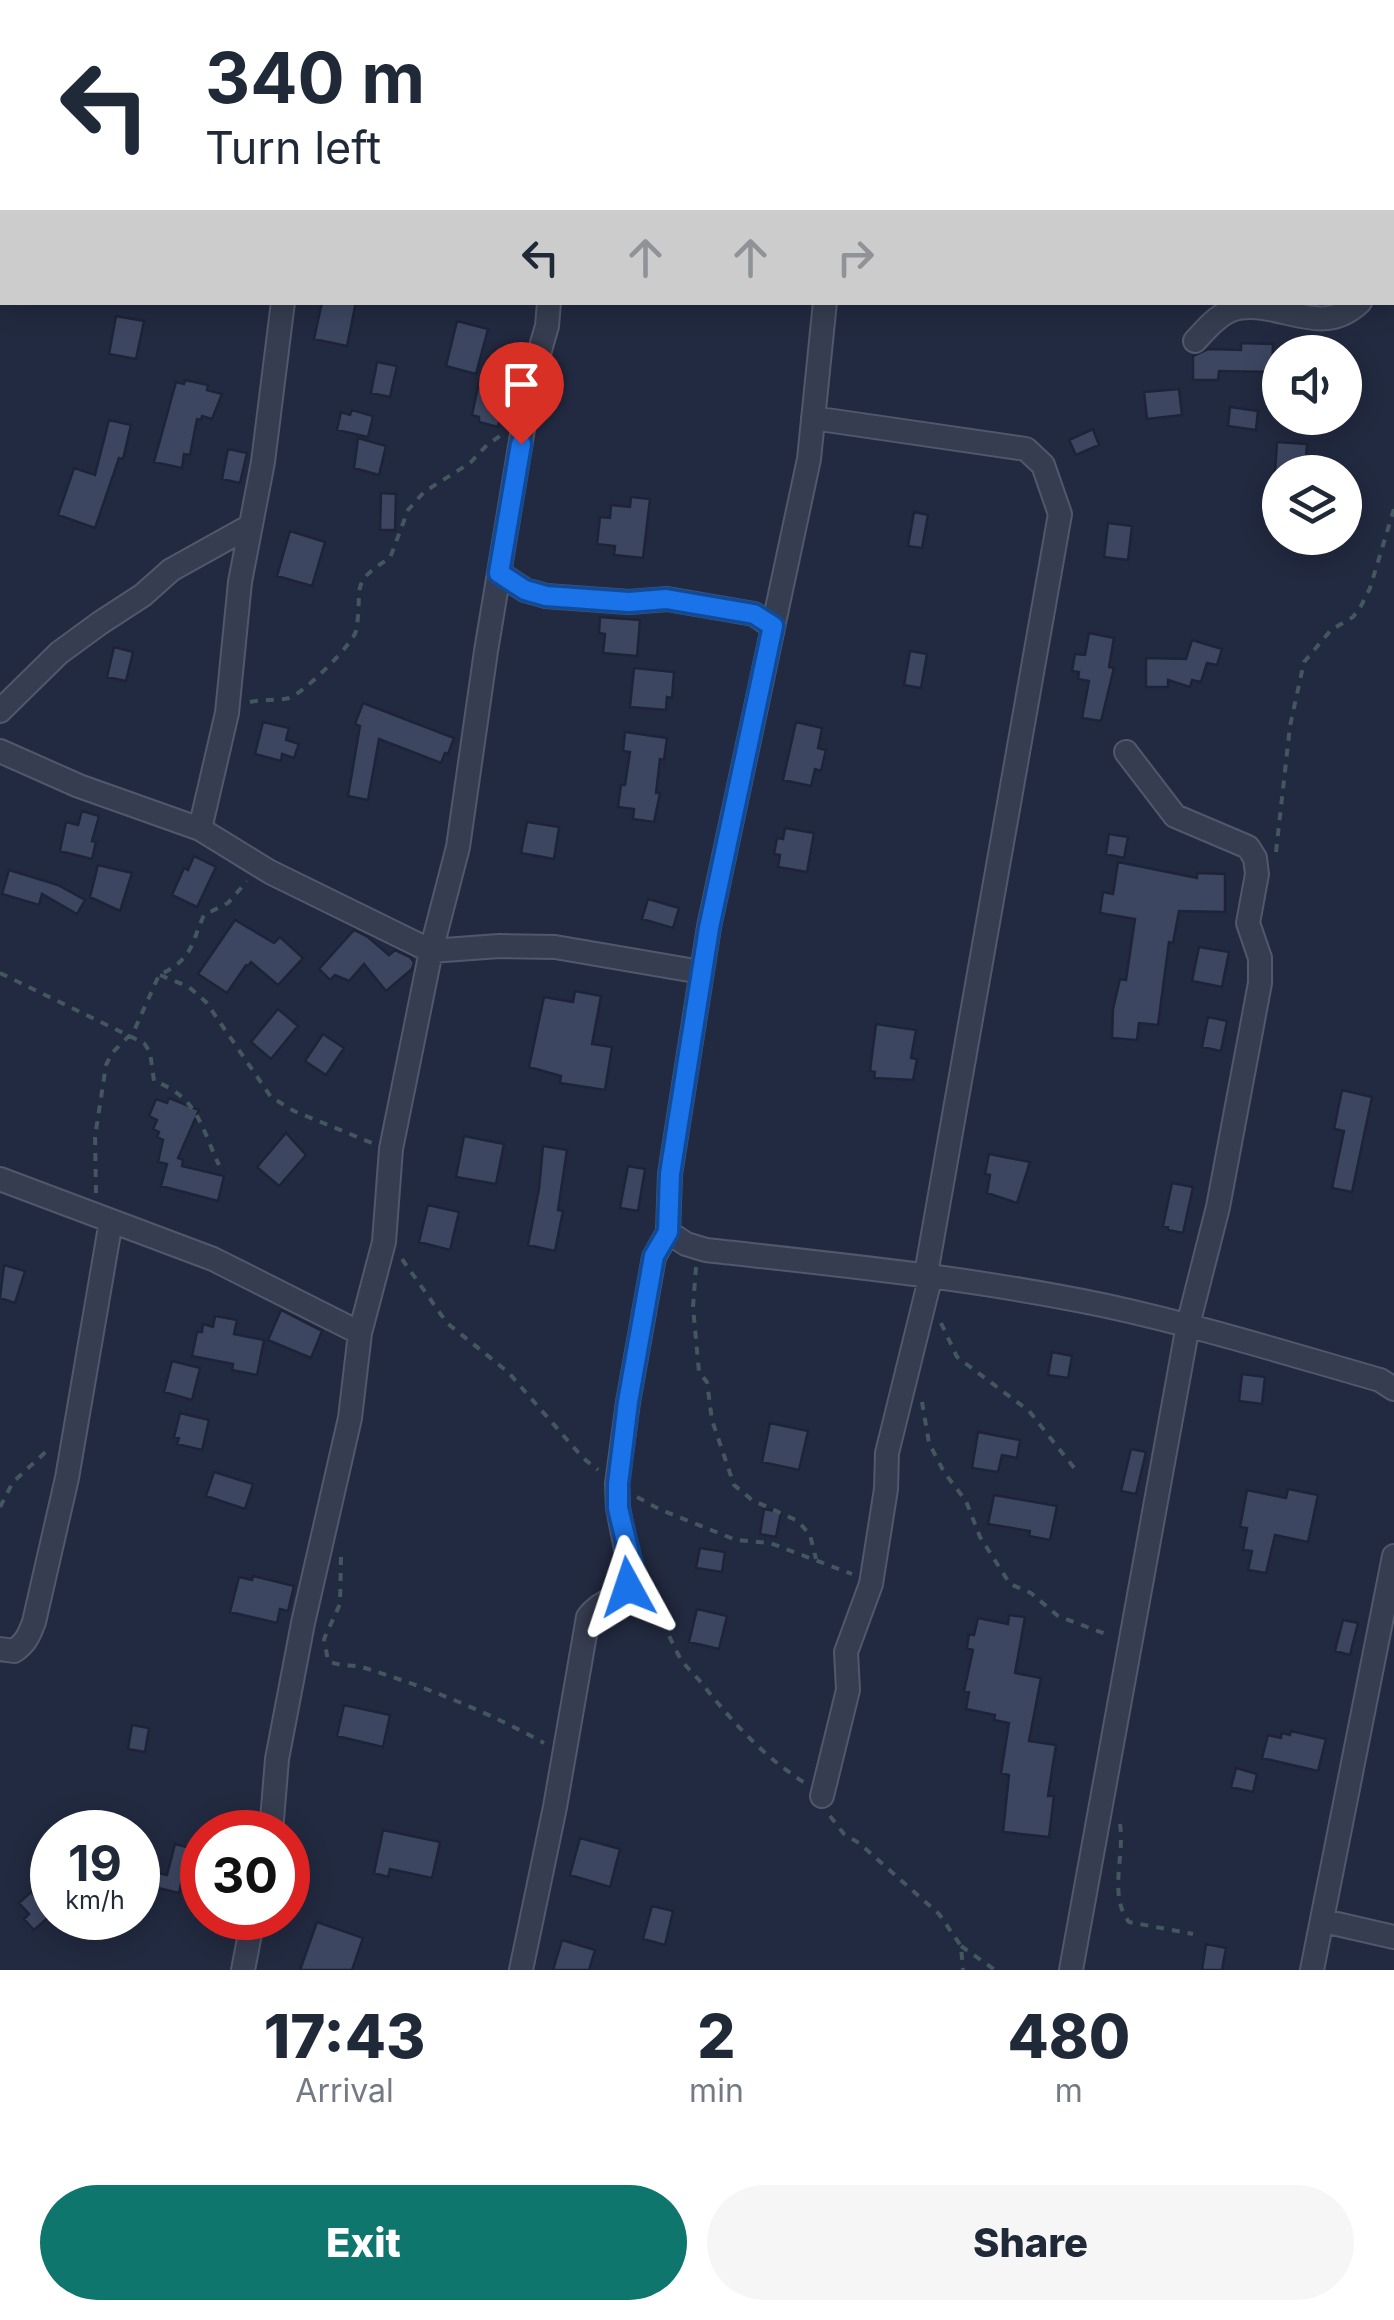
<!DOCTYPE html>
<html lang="en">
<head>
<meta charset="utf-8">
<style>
	:root { --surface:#fff; --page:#f6f6f7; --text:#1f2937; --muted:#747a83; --accent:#0f766e }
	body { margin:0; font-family:Inter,sans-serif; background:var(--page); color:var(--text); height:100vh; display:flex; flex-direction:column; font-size:38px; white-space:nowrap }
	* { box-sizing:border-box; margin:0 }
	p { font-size:32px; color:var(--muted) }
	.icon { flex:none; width:55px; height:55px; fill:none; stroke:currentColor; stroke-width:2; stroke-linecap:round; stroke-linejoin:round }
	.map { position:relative; height:1970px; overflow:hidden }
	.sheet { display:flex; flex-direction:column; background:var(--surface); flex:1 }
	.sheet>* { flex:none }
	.guide { position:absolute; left:0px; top:0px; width:1395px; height:305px; box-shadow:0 5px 25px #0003; background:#fff; color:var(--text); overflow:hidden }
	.controls { position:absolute; left:1262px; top:335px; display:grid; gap:20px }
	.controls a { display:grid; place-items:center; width:100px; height:100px; border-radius:50%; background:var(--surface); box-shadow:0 5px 25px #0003; font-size:50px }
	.speed { position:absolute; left:30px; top:1810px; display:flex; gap:20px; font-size:50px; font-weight:700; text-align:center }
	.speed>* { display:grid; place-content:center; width:130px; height:130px; border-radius:50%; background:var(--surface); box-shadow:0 5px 25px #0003; line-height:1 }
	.speed small { font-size:25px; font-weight:400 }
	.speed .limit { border:15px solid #d22; background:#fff; color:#111 }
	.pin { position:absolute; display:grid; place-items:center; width:85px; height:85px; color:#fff; margin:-102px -42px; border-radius:50% 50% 50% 0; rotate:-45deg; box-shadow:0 0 10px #0007 }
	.pin .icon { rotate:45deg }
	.me { position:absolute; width:110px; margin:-55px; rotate:355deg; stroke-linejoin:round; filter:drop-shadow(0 0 8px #0008) }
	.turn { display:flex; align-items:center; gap:35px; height:210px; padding:0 40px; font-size:45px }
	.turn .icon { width:130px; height:130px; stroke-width:2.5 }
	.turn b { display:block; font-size:70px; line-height:85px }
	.lanes { display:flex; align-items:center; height:95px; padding:0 40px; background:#0003; justify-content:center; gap:50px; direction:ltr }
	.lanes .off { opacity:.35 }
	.eta { display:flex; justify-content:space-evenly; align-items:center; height:170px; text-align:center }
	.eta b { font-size:60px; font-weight:800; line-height:70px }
	.button { display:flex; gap:20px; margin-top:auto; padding:20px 40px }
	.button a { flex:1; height:115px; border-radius:60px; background:var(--accent); color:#fff; font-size:40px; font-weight:800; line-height:115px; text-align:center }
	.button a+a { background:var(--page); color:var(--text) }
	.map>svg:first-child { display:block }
	.building { fill:#3d4661; stroke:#1d2437; stroke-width:2.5 }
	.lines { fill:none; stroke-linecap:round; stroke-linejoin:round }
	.minor-casing { stroke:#51586b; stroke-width:26 }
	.path { stroke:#42575e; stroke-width:4; stroke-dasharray:8 8; stroke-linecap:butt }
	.minor { stroke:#363d50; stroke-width:22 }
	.route-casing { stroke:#114b97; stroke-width:25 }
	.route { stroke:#1a73e8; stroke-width:18 }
</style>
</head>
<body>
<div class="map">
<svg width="1394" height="1970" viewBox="0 0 1394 1970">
	<rect width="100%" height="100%" fill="#222a41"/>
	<path class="building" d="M322,302h34l-9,44 -33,-7z
		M116,316l28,5 -8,38 -27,-5z
		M457,321l31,8 -12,45 -30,-8z
		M1241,343l32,1 -1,28 -53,-1 -1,9h-25v-24l15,-7 33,1z
		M377,362l20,4 -7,31 -19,-4z
		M185,380l23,5 -1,5 15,4 -10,25 -10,-3 -1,4 -4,-1 -7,36 -6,-1 -2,14 -28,-6 22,-80 8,2z
		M479,382l28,7 -9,38 -19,-5v-5l-7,-2z
		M1179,389l3,26 -35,4 -3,-27z
		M1230,407l28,4 -2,19 -28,-4z
		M352,410l21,6 -5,21 -31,-7 4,-18 9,3z
		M109,420l22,5 -8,34 -4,-1 -24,70 -37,-13 16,-47 21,7z
		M1093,429l6,16 -23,10 -7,-15z
		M358,438l28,8 -7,29 -25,-7z
		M1277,442l30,2 -2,28h-30z
		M228,449l19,4 -7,30 -18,-4z
		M381,493l15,1 -1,36h-15z
		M631,497l19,2 -7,59 -29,-3 1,-9 -18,-2 3,-27 10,1 1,-13 19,2z
		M914,512l14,3 -6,33 -14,-2z
		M1108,523l24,3 -4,34 -24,-3z
		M290,531l35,11 -13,44 -35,-10z
		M600,617l40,3 -3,36 -34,-3 2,-19 -6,-1z
		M1089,633l25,5 -5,29 5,1 -13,53 -19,-3 7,-37 -11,-2 1,-7 -7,-1 3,-17 10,1z
		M1192,640l30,9 -5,16 -10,-2 -6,19 -9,-2 -2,7 -22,-7v7h-22v-29l40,1z
		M114,647l19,5 -7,29 -19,-4z
		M910,651l17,3 -6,34 -17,-3z
		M634,668l40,4 -2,26 -5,-1 -1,13 -36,-3z
		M363,703l91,35 -6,16 -3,-1 -4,10 -62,-24 -11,61 -20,-4 12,-70 -5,-2z
		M263,722l26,6 -3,12 13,4 -5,14 -12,-4 -1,7 -26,-7z
		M796,722l26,6 -4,20 8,2 -5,21 -6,-2 -4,17 -28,-6z
		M625,732l42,6 -3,22 -4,-1 -4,34h4l-6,29 -21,-3 1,-10 -16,-2 3,-22h4l5,-33 -7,-1z
		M82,811l17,5 -7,25 4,1 -4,17 -32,-8 6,-29 12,3z
		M527,822l32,5 -5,32 -33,-6z
		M785,828l29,5 -7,39 -29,-5 2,-12 -6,-1 3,-16 6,1z
		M1109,834l19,3 -4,21 -18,-4z
		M194,856l22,11 -19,40 -25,-12 12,-27 4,2z
		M1118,862l79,16v-5l28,1v38l-46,-1 -6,32 -4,-1 -11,83 -19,-2 -2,17 -25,-2 1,-29 7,-30 6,1 9,-61 -35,-6 3,-21 10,2z
		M98,865l34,8 -12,38 -30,-14z
		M9,870l49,15 27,15 -8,14 -35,-20 -3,11 -37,-11z
		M648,899l31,9 -6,20 -31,-9z
		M235,920l39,23 6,-6 23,21 -25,27 -27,-23 -3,4 -2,-1 -19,28 -29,-19z
		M354,930l14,7 21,18 6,-5 15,7 4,5 -2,7 -26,22 -22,-27 -15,17 -14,-6 -5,5 -11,-11z
		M1199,947l30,5 -7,35 -30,-6z
		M575,991l26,5 -9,48 20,3 -7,43 -45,-7 1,-7 -32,-9 15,-70 29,5z
		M278,1009l20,17 -27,33 -20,-17z
		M1208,1017l19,4 -6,30 -19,-4z
		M876,1024l40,6 -5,28 6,1 -4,21 -39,-2 1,-6 -5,-1z
		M323,1034l21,14 -18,27 -21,-14z
		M1342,1090l30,7 -20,95 -20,-4 12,-57 -10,-2z
		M169,1098l30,12 -21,48 5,2 -1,6 42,10 -6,25 -57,-15 6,-22 -9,-2 5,-22 -6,-3 2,-5 -6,-3 4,-9 -8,-4 7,-17 11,4z
		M286,1133l20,22 -27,31 -22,-19z
		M464,1136l40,8 -8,40 -40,-7z
		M543,1146l24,4 -9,60 5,1 -8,40 -27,-6 11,-56z
		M989,1154l41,8 -13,41 -30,-10 3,-18 -5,-1z
		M628,1166l17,3 -7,42 -18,-3z
		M1172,1183l21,4 -10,46 -15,-3v-3l-5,-1z
		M428,1205l31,7 -9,38 -31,-8z
		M4,1265l21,6 -10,32 -15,-5z
		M281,1310l41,21 -11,27 -43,-18z
		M215,1316l22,4 -3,14 30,6 -7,35 -25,-5 1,-6 -41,-8 5,-24h5l1,-8 10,3z
		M1052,1352l20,4 -4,22 -20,-3z
		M172,1361l28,7 -8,32 -28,-8z
		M1242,1374l23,3 -3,27 -23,-3z
		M180,1413l29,7 -7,30 -25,-6 2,-6 -5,-1z
		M770,1423l38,8 -9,39 -37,-8z
		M978,1432l42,8 -3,18 -15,-3 -4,17 -26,-4z
		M1131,1449l15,3 -10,42 -15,-3z
		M214,1472l39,12 -8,25 -39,-13z
		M1288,1489l30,6 -10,47 -33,-7 -9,38 -18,-3 4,-19 -9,-1 4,-22 -7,-1 7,-37 39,8z
		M994,1495l63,11 -7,34 -21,-4 1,-5 -42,-7z
		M764,1509l17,3 -5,25 -16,-3z
		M700,1548l25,4 -3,20 -26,-4z
		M253,1576l41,10 -6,25 -8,-2 -3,14 -47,-11 9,-35 13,3z
		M697,1609l30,7 -8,33 -30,-7z
		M1009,1615l16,2 -10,56 26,5 -12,63 27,4 -8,51h6l-5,41 -46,-5 6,-57 -8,-2 8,-50 -15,-3 1,-5 -29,-6 3,-17 -5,-1 9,-41 -6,-2 2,-14 5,1 4,-17 30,6z
		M1343,1620l15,3 -8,32 -15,-4z
		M344,1705l46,10 -7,32 -46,-11z
		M132,1725l17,3 -4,24 -17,-3z
		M1291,1731l35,8 -8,32 -56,-13 6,-23 13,3 1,-5 8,2z
		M1236,1768l21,6 -4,18 -22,-5z
		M383,1830l57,12 -8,36 -42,-9 -2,8 -14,-4z
		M580,1838l40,11 -10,38 -40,-12z
		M175,1844l27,7v25l-18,-5 -5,22 -29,-7 4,-14 13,3z
		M31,1892l20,23 -17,15 -10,-11 5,-5 -10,-11z
		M652,1906l21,5 -8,34 -22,-6z
		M317,1922l46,16 -11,32h-52z
		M562,1940l33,10 -6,20h-36z
		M1206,1944l20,4 -4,22h-20z"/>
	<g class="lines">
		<defs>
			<path id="minor" d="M49,2v-2
				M326,2v-2
				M609,2v-2
				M863,2v-2
				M1392,277l2,-1
				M0,287l2,-15
				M825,302l-16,157 -100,468 -39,247 -2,58 18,12 20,6c134,15 268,28 401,56 92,20 182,48 273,74l14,9
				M1195,341c12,-13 26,-30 44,-33 44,-7 82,31 121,-6
				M813,418l213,31 17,16 17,49 -134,760
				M499,573l26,17 21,6 83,6 38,-3 87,15 19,13
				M0,711l59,-58 41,-30 43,-28 28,-25 79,-44
				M0,751l79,35 121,43 70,43 161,79 68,-5 56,1 146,25
				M200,829l27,-116 13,-131 23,-120 20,-160
				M0,1179l213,80 147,74
				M0,1649l14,2c12,-8 15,-16 20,-29l33,-144 44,-257
				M822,1796l26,-106 -2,-38 25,-68 15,-95 1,-36 44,-178
				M271,1832l6,-73 26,-136 47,-205 10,-85 24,-91 7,-93 40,-198 27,-104 28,-196 45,-270 16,-55 2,-24
				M1324,1921l70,16
				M243,1970l10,-52
				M521,1970l34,-163 33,-190c13,-18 34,-17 44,-37l-14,-72 -1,-24 11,-82 26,-145 14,-25
				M1071,1970l117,-645 30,-118 42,-224v-25l-12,-35 9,-49 -2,-16 -7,-11 -73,-31 -49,-64
				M1312,1970l82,-414"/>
		</defs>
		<use href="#minor" class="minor-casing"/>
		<path class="path" d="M1392,134l2,1
			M250,702c12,-3 27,-1 39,-4 14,-4 64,-54 67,-67 8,-43 -9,-47 34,-73l18,-48 16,-18 46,-29 17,-18 13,-9
			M1276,852l14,-126 14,-64 27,-32 22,-13 8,-11 9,-18 24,-79
			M0,973l144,70 6,9 4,29c44,16 47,46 65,84
			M160,975l29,12 17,15 65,95 23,14 78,32
			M96,1193l-1,-56 11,-72 6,-12 22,-22 25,-56c34,-16 31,-29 45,-60l24,-12 19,-22
			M402,1259l45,64 61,49 75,86 15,12
			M696,1267l-3,40 6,65 8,10 5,38 22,65 18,15 46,21 12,14 6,24
			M941,1323l16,34 72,54 50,63
			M922,1402l7,41 15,29 22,29 14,36 30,47 21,9 27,23 53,20
			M637,1497l22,12 77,31 34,3 82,31
			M0,1507l13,-25 38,-35
			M341,1557l-1,47 -16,35 4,22c13,6 24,3 37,7 61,19 123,44 179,75
			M645,1595c15,18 23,40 34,61 5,9 13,16 20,24 32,40 62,75 106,103
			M830,1816l14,18 15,9 80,71 22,32 2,24
			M1120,1824c5,32 -12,71 9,98l64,12
			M961,1946l34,24"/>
		<use href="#minor" class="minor"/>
	</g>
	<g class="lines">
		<defs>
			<path id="route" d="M521,444l-22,129 26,17 21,6 83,6 37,-3 88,15 19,12 -64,302 -39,246 -2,58 -14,24 -26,146 -10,82v24l14,58 -4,21"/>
		</defs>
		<use href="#route" class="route-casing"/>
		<use href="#route" class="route"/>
	</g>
</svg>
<div class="controls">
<a><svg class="icon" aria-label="sound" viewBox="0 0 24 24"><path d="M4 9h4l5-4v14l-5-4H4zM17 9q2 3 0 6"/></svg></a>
<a><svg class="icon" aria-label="layers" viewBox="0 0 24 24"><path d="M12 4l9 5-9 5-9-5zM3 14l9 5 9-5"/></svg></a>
</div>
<div class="speed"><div>19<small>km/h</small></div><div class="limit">30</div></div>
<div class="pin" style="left:521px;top:444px;background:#d93025"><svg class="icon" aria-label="arrive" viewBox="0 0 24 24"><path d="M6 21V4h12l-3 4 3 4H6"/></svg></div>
<svg class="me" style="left:628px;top:1587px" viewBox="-20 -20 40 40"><path d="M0-17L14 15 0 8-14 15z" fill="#1a73e8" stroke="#fff" stroke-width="4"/></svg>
<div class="guide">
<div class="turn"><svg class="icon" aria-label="left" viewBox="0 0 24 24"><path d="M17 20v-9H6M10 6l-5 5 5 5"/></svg><div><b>340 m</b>Turn left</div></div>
<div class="lanes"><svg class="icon" aria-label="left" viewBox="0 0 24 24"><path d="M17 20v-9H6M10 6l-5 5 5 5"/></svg><svg class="icon off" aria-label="ahead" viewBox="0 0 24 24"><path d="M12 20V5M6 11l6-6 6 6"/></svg><svg class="icon off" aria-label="ahead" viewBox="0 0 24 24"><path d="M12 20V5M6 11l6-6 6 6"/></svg><svg class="icon off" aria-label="right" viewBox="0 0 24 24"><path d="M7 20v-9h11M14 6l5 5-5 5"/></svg></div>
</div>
</div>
<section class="sheet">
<div class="eta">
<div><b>17:43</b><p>Arrival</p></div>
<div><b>2</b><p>min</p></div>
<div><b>480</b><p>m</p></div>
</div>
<div class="button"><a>Exit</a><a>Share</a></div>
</section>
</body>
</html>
